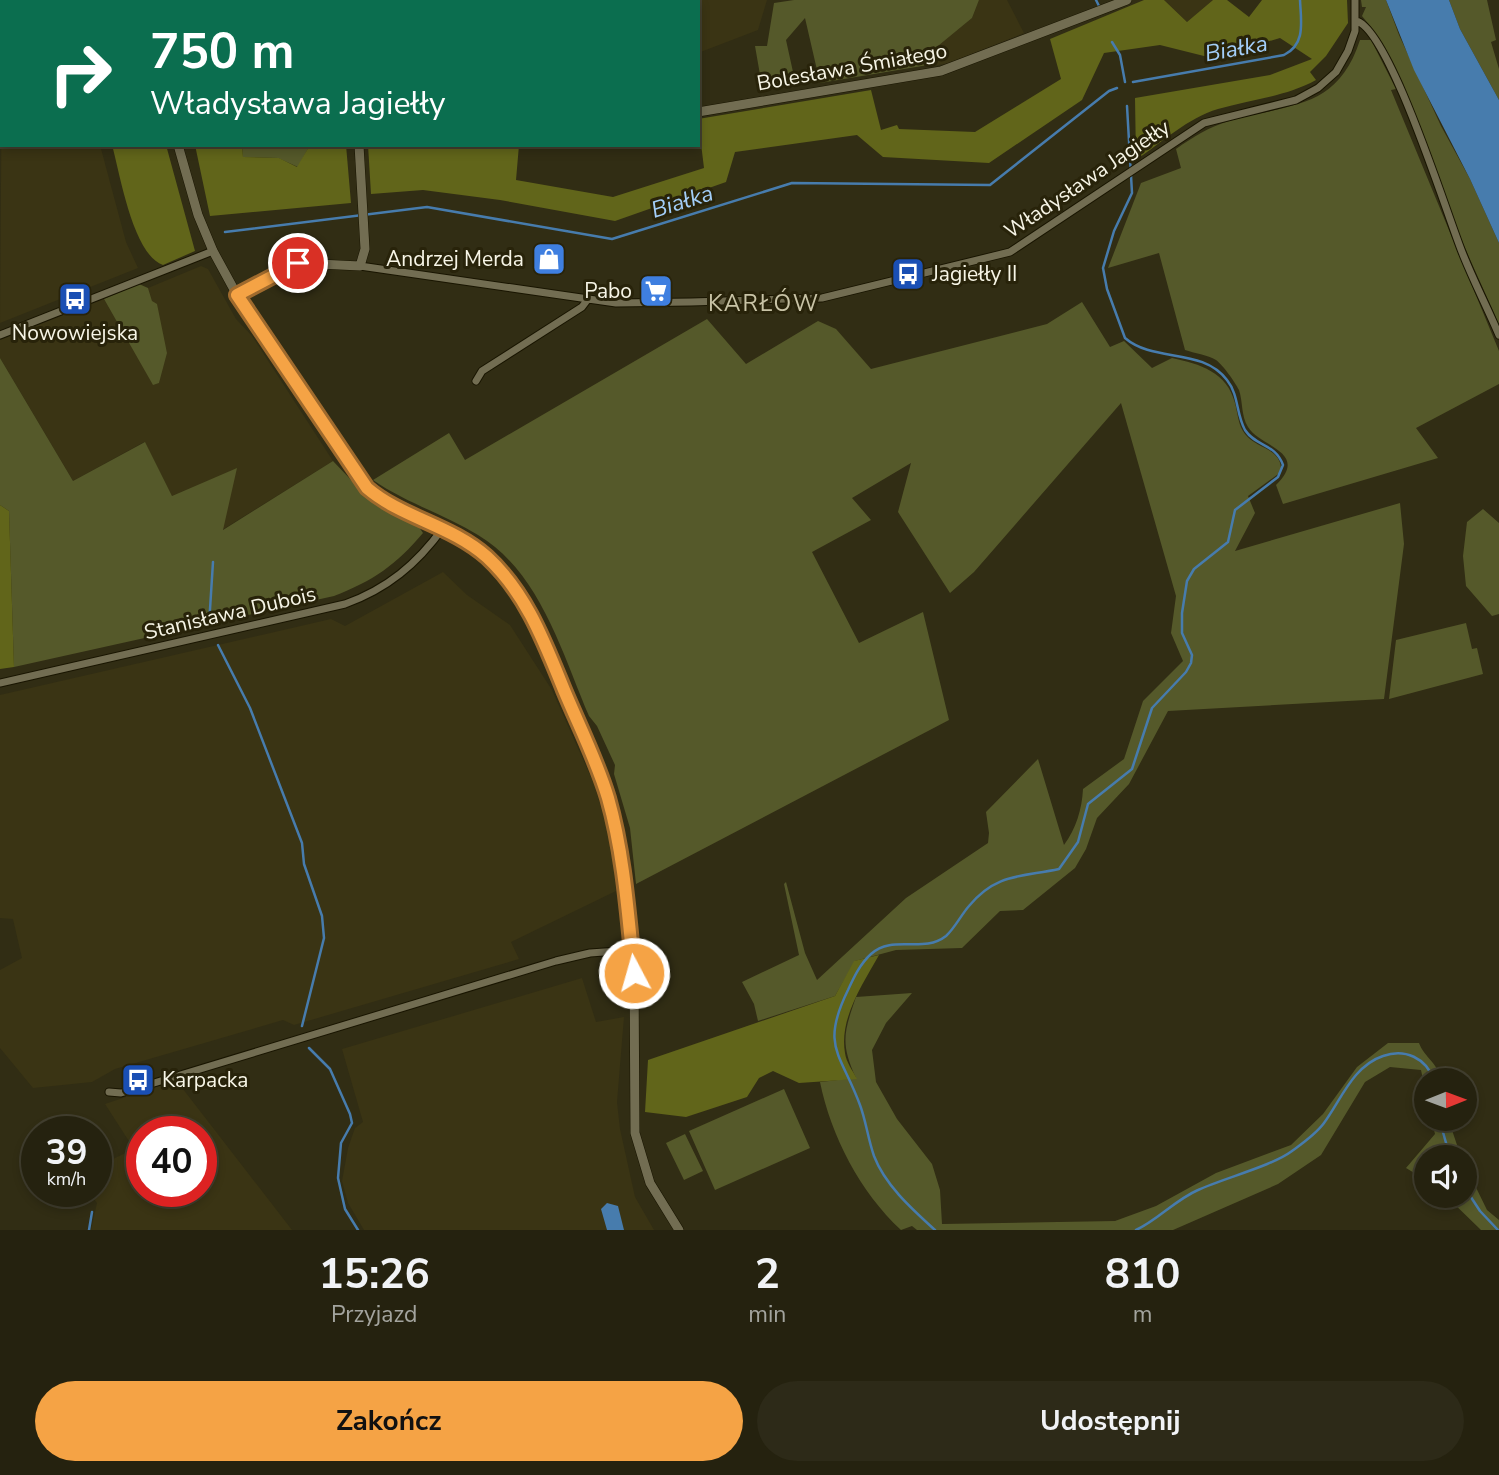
<!DOCTYPE html>
<html lang="pl">
<head>
<meta charset="utf-8">
<style>
	:root { --surface:#25220f; --page:#2d2a18; --text:#f1f3f6; --muted:#a3a49e; --line:#423f2f; --accent:#f5a345 }
	body { margin:0; font-family:"Nunito Sans",sans-serif; background:var(--page); color:var(--text); height:100vh; display:flex; flex-direction:column; font-size:26px; white-space:nowrap }
	* { box-sizing:border-box; margin:0 }
	p { font-size:23px; color:var(--muted) }
	.icon { flex:none; width:38px; height:38px; fill:none; stroke:currentColor; stroke-width:2; stroke-linecap:round; stroke-linejoin:round }
	.map { position:relative; height:1230px; overflow:hidden }
	.details { display:flex; flex-direction:column; background:var(--surface); flex:1 }
	.details>* { flex:none }
	.hud { position:absolute; left:0px; top:0px; width:700px; height:147px; box-shadow:0 4px 10px #0003,0 0 0 2px var(--line); background:#0b6e4f; color:#fff; overflow:hidden }
	.needle { width:46px; rotate:89deg }
	.buttons { position:absolute; left:1414px; top:1068px; display:grid; gap:14px }
	.buttons a { display:grid; place-items:center; width:63px; height:63px; border-radius:50%; background:var(--surface); box-shadow:0 4px 10px #0003,0 0 0 2px var(--line); font-size:35px }
	.speed { position:absolute; left:21px; top:1116px; display:flex; gap:14px; font-size:35px; font-weight:700; text-align:center }
	.speed>* { display:grid; place-content:center; width:91px; height:91px; border-radius:50%; background:var(--surface); box-shadow:0 4px 10px #0003,0 0 0 2px var(--line); line-height:1 }
	.speed small { font-size:18px; font-weight:400 }
	.speed .limit { border:10px solid #d22; background:#fff; color:#111 }
	.pin { position:absolute; display:grid; place-items:center; width:60px; height:60px; color:#fff; margin:-30px; border:4px solid #fff; border-radius:50%; box-shadow:0 2px 7px #0007 }
	.me { position:absolute; width:77px; margin:-38px; rotate:354deg; stroke-linejoin:round; filter:drop-shadow(0 0 5px #0008) }
	.turn { display:flex; align-items:center; gap:24px; height:147px; padding:0 35px; font-size:32px }
	.turn .icon { width:91px; height:91px; stroke-width:2.5 }
	.turn b { display:block; font-size:49px; line-height:60px }
	.eta { display:flex; justify-content:space-evenly; align-items:center; height:119px; text-align:center }
	.eta b { font-size:42px; font-weight:700; line-height:49px }
	.cta { display:flex; gap:14px; margin-top:auto; padding:14px 35px }
	.cta a { flex:1; height:80px; border-radius:42px; background:var(--accent); color:#111; font-size:28px; font-weight:700; line-height:80px; text-align:center }
	.cta a+a { background:var(--page); color:var(--text) }
	.map>svg:first-child { display:block }
	.built { fill:#3a3414; fill-rule:evenodd }
	.green { fill:#55592a }
	.forest { fill:#61651a }
	.water { fill:#477cad }
	.lines { fill:none; stroke-linecap:round; stroke-linejoin:round }
	.stream { stroke:#477cad; stroke-width:2.5 }
	.minor-casing { stroke:#191500; stroke-width:9 }
	.tertiary-casing { stroke:#191500; stroke-width:10 }
	.minor { stroke:#726d52; stroke-width:7 }
	.tertiary { stroke:#726d52; stroke-width:9 }
	.rail-casing { stroke:#c3c0af; stroke-width:5 }
	.rail { stroke:#28230a; stroke-width:2.5; stroke-dasharray:8; stroke-linecap:butt }
	.route-casing { stroke:#9f6a2d; stroke-width:18 }
	.route { stroke:#f5a345; stroke-width:12 }
	.labels { text-anchor:middle; stroke-width:6; stroke-linejoin:round; paint-order:stroke }
	.street-label { font-size:21px; fill:#f7f5e6; stroke:#28230a }
	.poi-label { font-size:21px; fill:#f7f5e6; stroke:#28230a; text-anchor:end }
	.water-label { font-size:23px; font-style:italic; fill:#a3cef8; stroke:#28230a }
	.neighbourhood-label { font-size:23px; letter-spacing:2px; fill:#c8c3a6; stroke:#28230a }
</style>
</head>
<body>
<div class="map">
<svg width="1499" height="1230" viewBox="0 0 1499 1230">
	<rect width="100%" height="100%" fill="#312d14"/>
	<path class="built" d="M233,0h534l-9,30 -60,23v-51z
		M979,0h28l17,33 -75,30 -20,4 -3,-12 46,-37z
		M1164,0h49l-26,22z
		M2,44v101h98l26,97 12,26 -138,55z
		M201,266l7,3 28,50 16,17 81,125 -111,69 14,-61 -64,27 -28,-54 -71,39 -73,-123v-18l104,-41 49,85 6,-1 8,-31 -19,-64z
		M443,572l24,23 43,30 42,65 42,94 17,56 5,51 -105,51 8,17 -225,66 -11,-5 -168,49 -23,13 -59,6 -33,-40v-78l22,-12 -9,-39 -13,-1v-223l331,-76 14,7z
		M582,978l14,44 28,-5 -7,85 3,27 15,68 19,33h-290l-16,-27 -6,-22 6,-33 7,-20 8,-6 -21,-73z
		M176,1080l116,150h-201l6,-27 -9,-11h8v-25l38,-18 -29,-45zM142,1132h59v60h-59z"/>
	<path class="green" d="M794,0h185l-7,18 -45,37 1,10 -108,18 -15,-65 -19,22 9,41 -32,11 -8,-46h12l7,-43z
		M1361,0h25l13,35 42,91 29,53 29,64v82c-15,-36 -33,-72 -47,-109 -22,-59 -49,-154 -90,-200l4,-9h-4z
		M1449,0h38l9,40 -5,2 8,27v31l-39,-71z
		M1360,40h11l25,49 -5,1 108,261v33l-83,44 22,30 -155,46 -7,-19c34,-33 -16,-38 -28,-58 -7,-11 -5,-25 -9,-37 -4,-8 -16,-25 -23,-30 -8,-5 -22,-7 -31,-10l-26,-97 -51,15 33,-85 40,-15 -5,-19c17,-12 33,-22 53,-28 60,-18 108,-10 131,-81z
		M242,145h68l-12,22 -20,-9 -35,-1z
		M139,284l9,4 4,13 5,3 10,49 -8,30 -6,2 -49,-86z
		M1082,302l28,45 14,-6 28,27 20,-10c28,6 55,14 63,45 3,11 3,22 10,31 11,15 38,14 36,38l-33,24 7,17 -20,38 165,-48 4,41 -20,155 -216,12 -39,73 -32,34 -11,31 -11,19 -52,42 -23,1 -38,37 -66,2 -41,11 -20,35 -77,25 -4,-17 -12,-22 57,-27 -15,-71 2,-2 19,71 12,27 89,-82 82,-55 1,-10 -3,-21 52,-53 26,86c12,-16 18,-36 19,-56l41,-30 19,-58 40,-40 -12,-28 5,-37 -55,-193 -147,169 -24,21 -52,-81 13,-49 -59,35 19,22 -59,32 47,91 64,-31 26,108 -313,164 -6,-56 -16,-54 1,-9 -18,-39 -8,-10c-27,-63 -49,-144 -111,-181 -34,-21 -72,-32 -105,-55l76,-47 16,27 242,-141 39,45 72,-43 18,8 35,40 176,-45z
		M0,358l73,123 72,-39 27,54 65,-28 -14,62 110,-69 39,41 45,22 6,9c-27,32 -50,48 -89,63l-320,71 -5,-156 -9,-6z
		M1483,509l16,14v91l-7,2 -26,-30 -3,-30 4,-34z
		M1466,623l6,26 5,-1 6,26 -94,25 7,-59z
		M912,993l-26,30 -14,27 4,32 21,37 35,45 8,26 2,34 173,-3 41,-15 60,-33 75,-28 32,-31 34,-47 31,-24h31c5,14 20,21 22,37h-15v14l-5,-24 -31,-3 -25,15 -44,73 -43,29 -105,46h-256l-5,-4 -11,4c-41,-38 -70,-94 -81,-148l36,-4c-16,-35 -12,-46 0,-81z
		M784,1089l26,59 -95,42 -26,-59z
		M1431,1118h17l13,39h-35v23l-20,-12 29,-34z
		M685,1134l18,37 -19,9 -18,-37z
		M1465,1165l22,45 12,10v10h-18l-36,-35h20z"/>
	<path class="forest" d="M1144,0h20l23,22 26,-22h14l22,17 13,-17h85l1,23 -22,33 -16,16 6,8c-31,17 -64,19 -98,29 -30,9 -56,33 -82,51l-1,-62 135,-23 42,-16 -32,-21 -68,20 -52,-13 -56,8 -22,47 -93,63 -106,-6 -26,-22 -122,17 -9,30 -111,39 -115,-21 -77,-10 -52,4 -3,-49h151l-3,35 97,17 91,-29 -6,-49 173,-29 10,40 16,-5 2,4 76,3 86,-53 -11,-40z
		M112,145h54l29,106 -32,14c-30,-10 -43,-91 -51,-120z
		M195,145h47l1,12 36,1 18,9 13,-22h36l5,58 -141,13z
		M0,505l9,6 5,156 -14,2z
		M879,955c-16,29 -40,63 -34,98 1,9 8,18 12,26l-58,4 -26,-12 -14,7 -12,19 -61,20 -41,-5 3,-52 187,-64 19,-35z"/>
	<path class="water" d="M1386,0h63l11,29 39,71v143l-29,-64 -56,-109z
		M607,1203l11,3 6,24h-17l-6,-21z"/>
	<g class="lines">
		<path class="stream" d="M1096,0l3,6
			M1112,42l8,13 5,27
			M1133,82l151,-27c22,-11 17,-33 16,-55
			M225,232l202,-25 185,32 180,-56 198,2 119,-94 8,-3
			M209,625l4,-63
			M218,645l32,63 52,135 2,21 18,52 2,22 -22,88
			M309,1048l21,21 20,45 2,9 -11,20 -3,35 7,31 13,21
			M1439,1118l11,39
			M1465,1188l15,23 18,19
			M89,1230l3,-18
			M935,1230c-23,-21 -50,-45 -61,-74 -6,-17 -8,-35 -14,-51 -19,-52 -40,-58 -12,-115 6,-13 12,-26 23,-36 22,-20 52,0 75,-18 9,-8 15,-21 23,-30 27,-33 53,-29 90,-37l19,-27 10,-38 44,-35 20,-61 34,-36 5,-9 1,-8 -10,-22v-20l5,-32 7,-12 34,-27 7,-32 43,-33 5,-12c-8,-22 -27,-18 -38,-35 -9,-16 -6,-35 -18,-50 -25,-33 -73,-17 -102,-42l-18,-49 -4,-21 11,-37 18,-38 -5,-87
			M1136,1230c22,-10 39,-30 62,-40 26,-12 74,-24 94,-39 11,-8 24,-17 32,-28 17,-23 29,-57 59,-67 22,-8 43,2 51,24"/>
		<defs>
			<path id="minor" d="M62,0l1,2
				M1356,21c33,7 91,194 106,231 11,28 25,55 37,83
				M360,266l256,37 75,-1 131,-4 188,-46 194,-129 92,-23 22,-12 18,-16 12,-21 7,-20v-31
				M0,335l213,-84
				M476,381l6,-10 100,-64 6,-8
				M0,683l345,-79c42,-15 72,-40 98,-76
				M109,1092l12,1 435,-132 34,-8 42,-3"/>
			<path id="tertiary" d="M130,0l1,2
				M143,0v2
				M698,112l243,-41 186,-71
				M178,145l20,70 15,36 24,44 120,181 21,21 75,37 35,25 27,29 13,20 27,60 50,120 10,37 19,148 1,160 15,50 29,47
				M237,295l61,-32 62,3 5,-17 -6,-104"/>
		</defs>
		<use href="#minor" class="minor-casing"/>
		<use href="#tertiary" class="tertiary-casing"/>
		<use href="#minor" class="minor"/>
		<use href="#tertiary" class="tertiary"/>
		<defs>
			<path id="rail" d="M306,2l6,-2
				M322,2l5,-2
				M373,2l5,-2
				M452,2l5,-2
				M468,2l5,-2
				M494,2l8,-2
				M613,2l6,-2
				M630,2l5,-2
				M662,2l5,-2
				M0,56l2,-1
				M0,109l2,-1
				M0,126h2
				M0,138h2"/>
		</defs>
		<use href="#rail" class="rail-casing"/>
		<use href="#rail" class="rail"/>
	</g>
	<g class="lines">
		<defs>
			<path id="route" d="M298,263l-61,32 130,193c35,30 84,37 120,69 39,36 57,84 77,133 15,36 33,71 44,108 16,56 20,117 26,175"/>
		</defs>
		<use href="#route" class="route-casing"/>
		<use href="#route" class="route"/>
	</g>
	<defs>
		<symbol id="shop-square" viewBox="-11 -11 22 22"><rect x="-9" y="-9" width="18" height="18" rx="4" fill="#3f7fe0" stroke="#28230a"/><path d="M-5-2.5h2.3a2.7 3.5 0 0 1 5.4 0H5L5.5 6h-11ZM-1.5-2.5h3a1.5 2.3 0 0 0-3 0Z" fill="#fff"/></symbol>
		<symbol id="bus-square" viewBox="-11 -11 22 22"><rect x="-9" y="-9" width="18" height="18" rx="4" fill="#1a4fb4" stroke="#28230a"/><path d="M-5-6H5V4H4V6H2V4H-2V6H-4V4H-5ZM-3.5-4V0h7V-4ZM-3.5 1.2v1.5H-2V1.2ZM2 1.2v1.5H3.5V1.2Z" fill="#fff"/></symbol>
		<symbol id="supermarket-square" viewBox="-11 -11 22 22"><rect x="-9" y="-9" width="18" height="18" rx="4" fill="#3f7fe0" stroke="#28230a"/><path d="M-6-5.5h2.5l.6 2H6L4.5 2H-2.5L-4.4-4H-6ZM-1.5 3.2a1.3 1.3 0 1 0 .1 0ZM3 3.2a1.3 1.3 0 1 0 .1 0Z" fill="#fff"/></symbol>
	</defs>
	<g fill-rule="evenodd">
		<use href="#shop-square" x="530" y="240" width="38" height="38"/>
		<use href="#bus-square" x="889" y="255" width="38" height="38"/>
		<use href="#supermarket-square" x="637" y="272" width="38" height="38"/>
		<use href="#bus-square" x="56" y="280" width="38" height="38"/>
		<use href="#bus-square" x="119" y="1061" width="38" height="38"/>
	</g>
	<g class="labels">
		<g class="street-label">
			<text transform="translate(852 67) rotate(-10)" y="7">Bolesława Śmiałego</text>
			<text transform="translate(1087 179) rotate(-34)" y="7">Władysława Jagiełły</text>
			<text transform="translate(230 613) rotate(-13)" y="7">Stanisława Dubois</text>
		</g>
		<g class="poi-label">
			<text x="524" y="266">Andrzej Merda</text>
			<text x="932" y="281" text-anchor="start">Jagiełły II</text>
			<text x="632" y="298">Pabo</text>
			<text x="75" y="340" text-anchor="middle">Nowowiejska</text>
			<text x="162" y="1087" text-anchor="start">Karpacka</text>
		</g>
		<g class="water-label">
			<text transform="translate(1236 48) rotate(-10)" y="8">Białka</text>
			<text transform="translate(682 201) rotate(-17)" y="8">Białka</text>
		</g>
		<g class="neighbourhood-label">
			<text x="764" y="311">KARŁÓW</text>
		</g>
	</g>
</svg>
<div class="buttons">
<a><svg class="needle" viewBox="-14 -14 28 28"><path d="M0-13l5 13h-10z" fill="#e53935"/><path d="M0 13l5-13h-10z" fill="#a3a49e"/></svg></a>
<a><svg class="icon" aria-label="sound" viewBox="0 0 24 24"><path d="M4 9h4l5-4v14l-5-4H4zM17 9q2 3 0 6"/></svg></a>
</div>
<div class="speed"><div>39<small>km/h</small></div><div class="limit">40</div></div>
<div class="pin" style="left:298px;top:263px;background:#d93025"><svg class="icon" aria-label="arrive" viewBox="0 0 24 24"><path d="M6 21V4h12l-3 4 3 4H6"/></svg></div>
<svg class="me" style="left:634px;top:973px" viewBox="-20 -20 40 40"><circle r="17" fill="#f5a345" stroke="#fff" stroke-width="3"/><path d="M0-11L8 9 0 5-8 9z" fill="#fff"/></svg>
<div class="hud">
<div class="turn"><svg class="icon" aria-label="right" viewBox="0 0 24 24"><path d="M7 20v-9h11M14 6l5 5-5 5"/></svg><div><b>750 m</b>Władysława Jagiełły</div></div>
</div>
</div>
<section class="details">
<div class="eta">
<div><b>15:26</b><p>Przyjazd</p></div>
<div><b>2</b><p>min</p></div>
<div><b>810</b><p>m</p></div>
</div>
<div class="cta"><a>Zakończ</a><a>Udostępnij</a></div>
</section>
</body>
</html>
